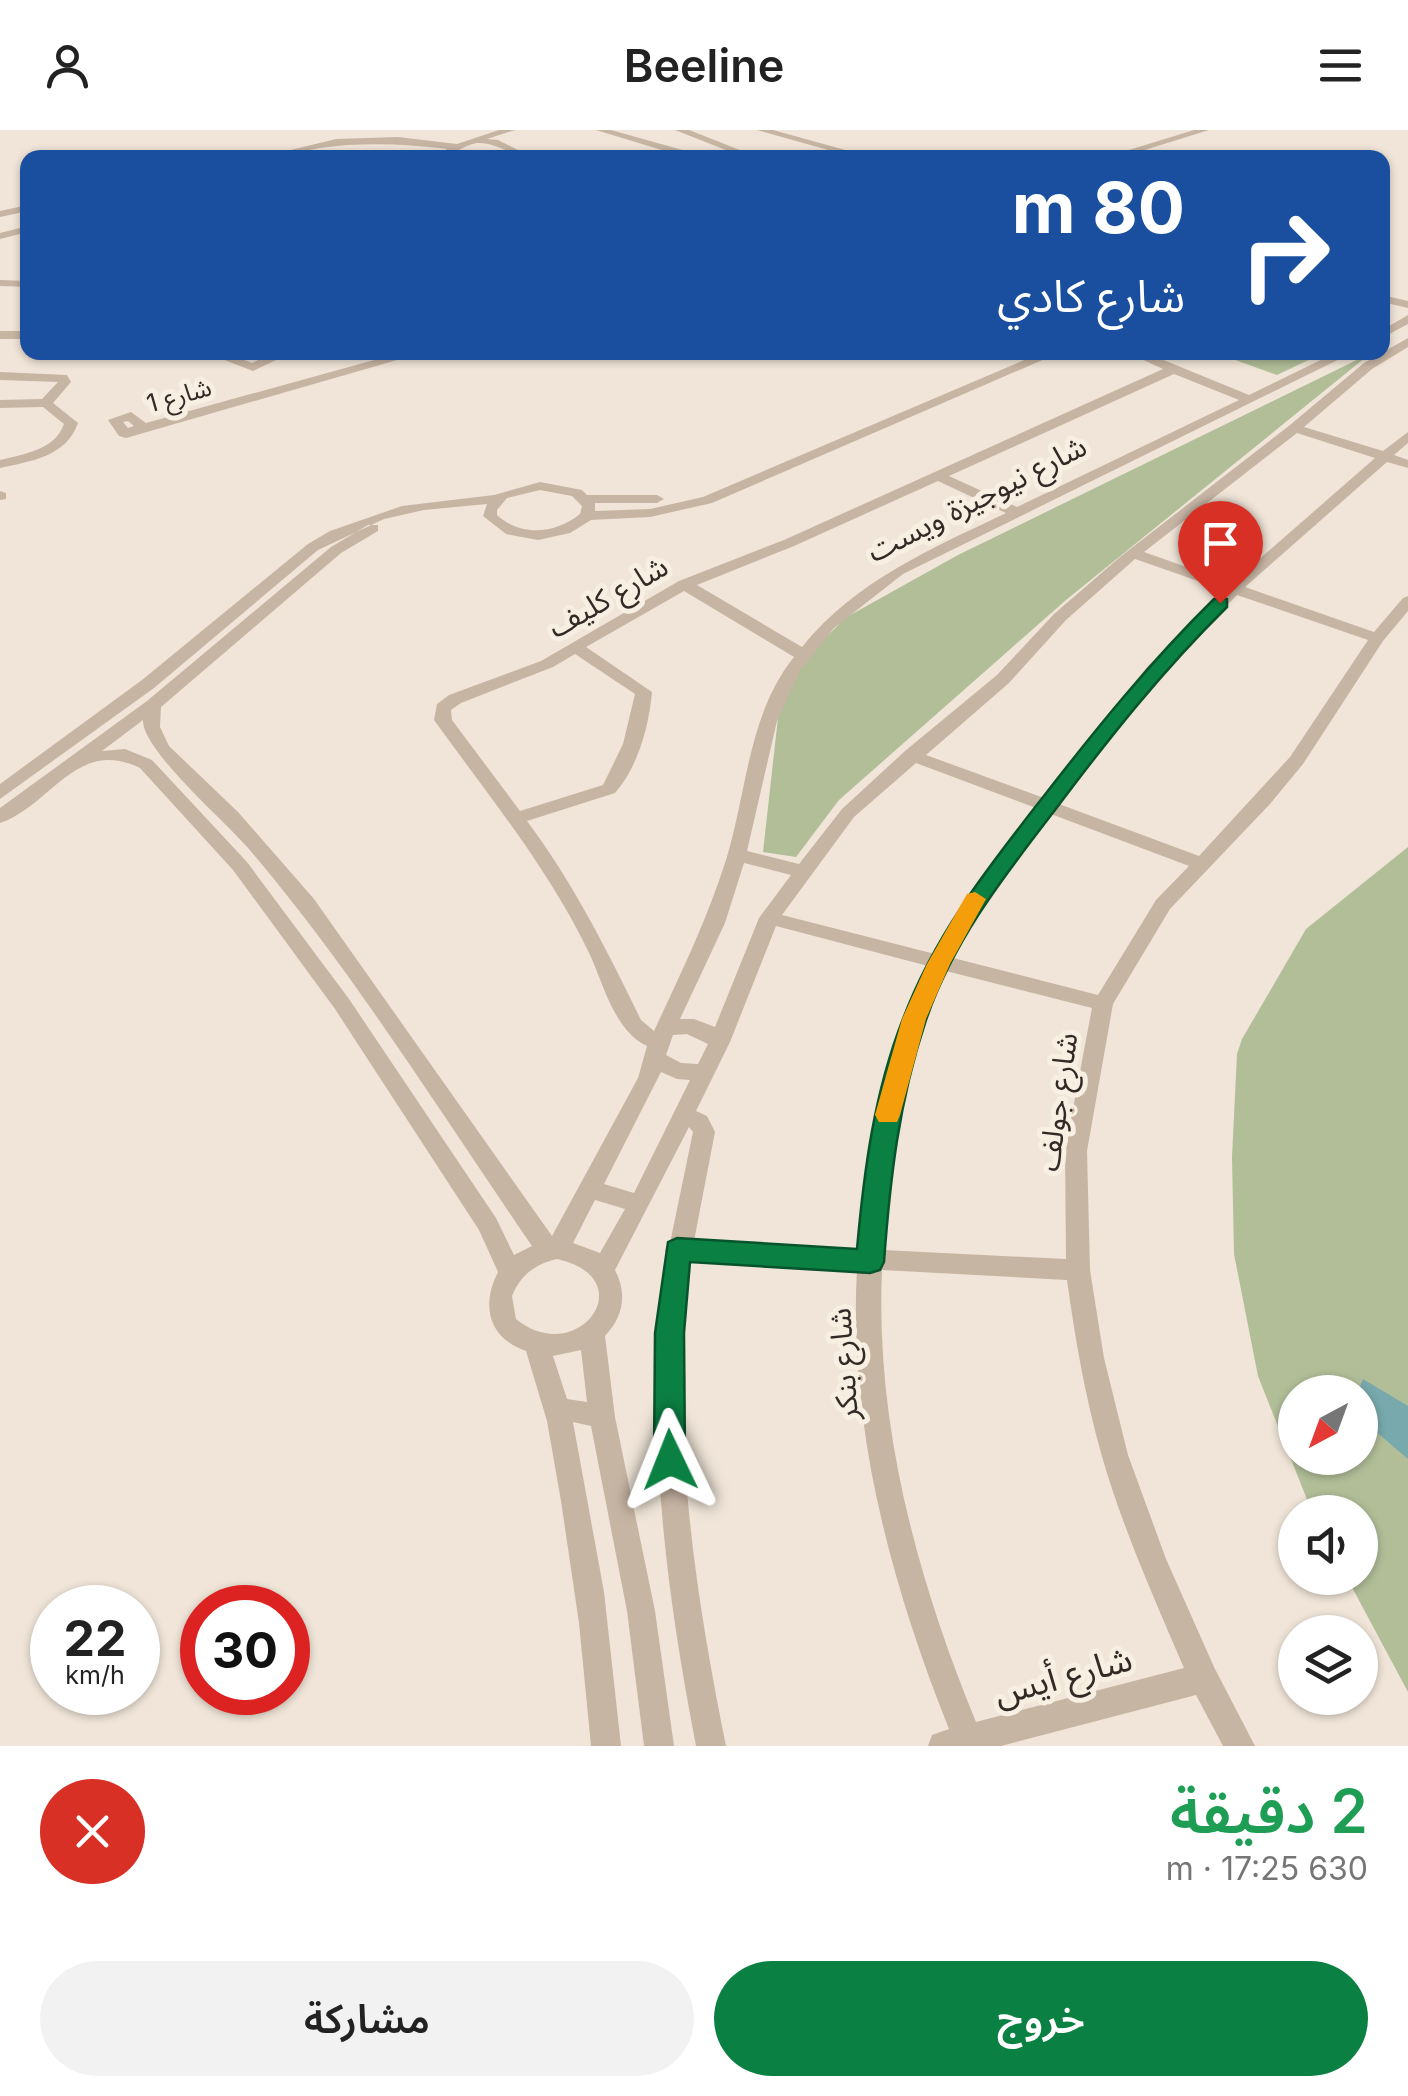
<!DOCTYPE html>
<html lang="ar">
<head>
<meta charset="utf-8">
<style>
	:root { --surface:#fff; --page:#f2f2f2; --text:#222; --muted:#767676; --accent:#0b8043 }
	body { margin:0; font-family:Inter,"Noto Sans Arabic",sans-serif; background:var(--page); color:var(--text); direction:rtl; height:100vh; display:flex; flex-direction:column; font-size:38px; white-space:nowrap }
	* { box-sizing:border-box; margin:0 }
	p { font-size:32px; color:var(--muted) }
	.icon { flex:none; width:55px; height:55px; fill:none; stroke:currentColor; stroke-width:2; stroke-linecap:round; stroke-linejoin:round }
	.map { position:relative; height:1616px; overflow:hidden; direction:ltr }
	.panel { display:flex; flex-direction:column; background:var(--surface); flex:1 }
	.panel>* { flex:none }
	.banner { position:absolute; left:20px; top:20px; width:1370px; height:210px; border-radius:20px; box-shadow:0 2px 8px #0004; direction:rtl; background:#1a4fa0; color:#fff; overflow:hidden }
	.needle { width:65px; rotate:221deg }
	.controls { position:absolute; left:1278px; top:1245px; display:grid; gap:20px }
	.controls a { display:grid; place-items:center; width:100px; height:100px; border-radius:50%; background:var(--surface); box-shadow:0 2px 8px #0004; font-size:50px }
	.speed { position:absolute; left:30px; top:1455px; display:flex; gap:20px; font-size:50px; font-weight:700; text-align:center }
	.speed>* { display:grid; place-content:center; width:130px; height:130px; border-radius:50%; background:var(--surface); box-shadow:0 2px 8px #0004; line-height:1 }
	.speed small { font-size:25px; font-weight:400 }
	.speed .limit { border:15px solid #d22; background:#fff; color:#111 }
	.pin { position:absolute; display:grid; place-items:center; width:85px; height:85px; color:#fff; margin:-102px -42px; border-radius:50% 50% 50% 0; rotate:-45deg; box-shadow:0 0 10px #0007 }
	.pin .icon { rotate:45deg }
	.me { position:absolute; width:110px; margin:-55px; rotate:358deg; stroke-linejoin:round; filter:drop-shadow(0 0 8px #0008) }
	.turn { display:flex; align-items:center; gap:35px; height:210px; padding:0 40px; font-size:45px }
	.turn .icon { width:130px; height:130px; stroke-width:2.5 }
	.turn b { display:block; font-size:70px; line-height:85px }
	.round { display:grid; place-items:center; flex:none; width:105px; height:105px; border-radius:52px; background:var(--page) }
	.overview { display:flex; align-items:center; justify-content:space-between; height:170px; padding:0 40px }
	h1 { font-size:60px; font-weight:600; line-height:75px; color:#1e9e55 }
	.primary-button { display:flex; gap:20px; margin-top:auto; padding:20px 40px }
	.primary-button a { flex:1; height:115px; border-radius:60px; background:var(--accent); color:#fff; font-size:40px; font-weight:600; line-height:115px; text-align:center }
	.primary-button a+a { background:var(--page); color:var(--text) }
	header { display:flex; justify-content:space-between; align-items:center; height:130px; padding:0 40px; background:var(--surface); font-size:45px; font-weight:600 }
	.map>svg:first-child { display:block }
	.green { fill:#b1be98; fill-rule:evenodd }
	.water { fill:#78a9ac }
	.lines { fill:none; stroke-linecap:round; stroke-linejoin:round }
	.minor { fill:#c7b5a4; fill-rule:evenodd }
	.route { fill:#0b8043; stroke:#07532c; stroke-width:2.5 }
	.slow { fill:#f59e0b }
	.labels { text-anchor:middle; stroke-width:10; stroke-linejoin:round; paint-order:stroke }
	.far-street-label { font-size:25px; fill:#332a26; stroke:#f8efe3 }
	.street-label { font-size:30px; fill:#332a26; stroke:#f8efe3 }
	.near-street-label { font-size:35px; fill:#332a26; stroke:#f8efe3 }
</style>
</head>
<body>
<header><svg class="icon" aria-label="menu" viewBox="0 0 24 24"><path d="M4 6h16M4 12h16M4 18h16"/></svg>Beeline<svg class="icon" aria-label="person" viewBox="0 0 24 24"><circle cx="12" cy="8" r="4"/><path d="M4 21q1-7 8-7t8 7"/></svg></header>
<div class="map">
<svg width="1408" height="1616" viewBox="0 0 1408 1616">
	<rect width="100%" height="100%" fill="#f0e5d8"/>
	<path class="green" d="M1216,223h107l-46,22z
		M1371,223l-305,247 -227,200 -43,57 -33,-5 19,-170 63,-64 113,-63z
		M1408,717v845l-61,-114h13v-66h-48l-54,-136 -24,-122 -2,-97 5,-103 5,-15 64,-110zM1295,1262h65v66h-65z"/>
	<path class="water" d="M1363,1249l45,27v53l-48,-41 -2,-26z"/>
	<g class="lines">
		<path class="minor" d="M499,0h16l-28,9 11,1 36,18c-20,0 -36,-16 -57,-15 -9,1 -21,9 -31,13l-5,-3 6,-4c-42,-5 -84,-7 -127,-1 -21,4 -40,10 -62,10l78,-19 62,-2 59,7z
			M596,0h15l75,21 2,7h-10v-3z
			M675,0h14l71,28h-14z
			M757,0h16l101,28h-17z
			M1194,0h15l-90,28h-16z
			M28,75v6l-28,6v-6z
			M28,96v6l-28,7v-6z
			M0,150l28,1v6l-28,-1z
			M1382,165l26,6v7l-26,-6z
			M1408,185v9l-26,14v-8z
			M0,201h28v8h-28z
			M1408,208v9l-36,22 -68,58 79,24 25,-19v11l-14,12 14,5v8l-21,-6 -142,125 129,45 29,-34 5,-2v15l-25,30 -80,123 -33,40 -100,105 -57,95 -26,147 3,119 14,88 24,97 38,104 48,108 41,79h-32l-27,-51 -195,51h-73l4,-11 17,-6c-58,-145 -101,-303 -92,-460l-166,-8c-22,162 3,326 35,485h-30c-31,-162 -53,-326 -28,-490l-3,-6 5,-7 23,-111 -4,-5 -74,143c12,23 9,46 -10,66l10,81 40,194 19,135h-30l-17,-135 -36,-185 -18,-4 31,170 17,154h-30l-12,-123 -18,-122 -14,-80 -21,-70c-38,-13 -45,-46 -28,-79l-19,-42 -144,-221 -102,-139 -93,-102c-64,-31 -89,38 -140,55v-15l147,-107 184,-154 37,-22h10v6l-37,22 -180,154 -1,20 9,19 69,66 76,87 238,337 86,-158 9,-32c-31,-14 -43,-59 -56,-89 -41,-87 -101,-159 -157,-237l3,-16 12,-9 92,-34 138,-80 105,-41 379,-171 -37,-17h18l105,43 88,-43h17l-451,222 -69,54 -34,43 -23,50 -30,130 52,13 43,-55 63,-58 92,-76 57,-61 66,-57 170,-132 74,-62zM1174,244l65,26 -222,107 -68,-31zM1297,303l78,25 -143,125 -88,-31zM938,351l68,32c-75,36 -151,68 -204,134l-105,-62 97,-39zM1135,429l89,31 -76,76 -104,132 -118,-43 83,-72 57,-63zM684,461l110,66c-46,57 -47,135 -68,203 -19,60 -46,115 -72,171l-13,-11c-34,-70 -67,-136 -114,-199l88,-28c23,-26 34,-67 37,-101l-66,-45zM1237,465l131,45 -78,117 -91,99 -140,-52 101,-131zM575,524l60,40 -12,50 -20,41 -83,26 -68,-91 -1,-10 10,-7 92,-36zM143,590c-1,30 82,101 105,128 105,123 192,264 284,398l-18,9 -18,-37 -147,-219 -102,-137 -95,-102 -27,-11 -23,2zM916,633l120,45 -61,82 -40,64 -153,-39 72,-98zM1051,684l138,52 -33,34 -58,95 -145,-37 35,-59zM744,733l47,12 -32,43 -44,109 -21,-8h-14l45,-96zM776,796l152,40c-44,87 -64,186 -70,283l-164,-8 21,-109 -8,-16 -11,-5 34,-69zM946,841l146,37 -27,143 1,108 -183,-9c4,-95 20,-193 63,-279zM687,904l21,10 -10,20 -17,-1 -15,-8 7,-20zM661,942l16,7 13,1 -56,113 -30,-9zM595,1070l30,9 -25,44 -27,-10zM557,1129c88,20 20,110 -41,60l-4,-23c9,-22 24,-32 45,-37zM882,1140l185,10c8,58 18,116 34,173 21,74 53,145 83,215l-208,54c-58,-141 -101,-297 -94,-452zM581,1220l6,52 -20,-3 -14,-43z
			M204,222h19l29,11 24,-11h17l-40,19z
			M403,222h22l-299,86 -7,-2 -11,-16 23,-8 15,11zM128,291l6,5 -6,2 -5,-6z
			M1043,222h18l-349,151 -62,14 -59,3 -21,13 -32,7 -32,-6 -23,-18 4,-12 -63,6 -40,9 -66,31 -164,138 -154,111v-15l142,-104 166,-136 22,-13 72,-25 92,-11 46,-13 42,8 5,5h70l7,4 -7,4h-62v8l55,-2 53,-12zM540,360l32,6 10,10 -2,8c-25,20 -59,23 -83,1v-5l10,-12z
			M0,242l67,3 4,7 -18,21 25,20c-12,34 -47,38 -78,45v-8c24,-6 55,-10 64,-36l-21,-17 -43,1v-8l42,-1 16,-17 -58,-2z
			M0,361l6,2v6l-6,1z"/>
	</g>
	<path class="route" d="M1220,468l7,1v8c-64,63 -118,131 -172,203 -51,66 -103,132 -130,213 -26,78 -35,156 -41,239l-4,8 -10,3 -180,-11 -6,71 1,127 -4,10 -11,5 -11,-5 -5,-10 1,-127 13,-91 9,-4 180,11c7,-78 17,-156 46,-230 31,-83 83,-149 137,-218 55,-71 110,-139 174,-202z"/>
	<path class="slow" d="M975,762l11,7 -36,65 -24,55 -26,96 -3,7h-18l-4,-7 27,-96 25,-55 40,-70z"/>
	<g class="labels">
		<g class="far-street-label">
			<text transform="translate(179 265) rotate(-16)" y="9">شارع 1</text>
		</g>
		<g class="street-label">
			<text transform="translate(977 369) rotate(-27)" y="10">شارع نيوجيزة ويست</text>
			<text transform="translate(608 467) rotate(-30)" y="10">شارع كليف</text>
			<text transform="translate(1058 972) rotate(-82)" y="10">شارع جولف</text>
			<text transform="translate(844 1234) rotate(-94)" y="10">شارع بنكر</text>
		</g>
		<g class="near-street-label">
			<text transform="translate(1063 1546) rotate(-15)" y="12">شارع أيس</text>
		</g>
	</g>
</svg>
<div class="controls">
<a><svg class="needle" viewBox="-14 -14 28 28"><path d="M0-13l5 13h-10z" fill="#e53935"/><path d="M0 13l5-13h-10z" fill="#767676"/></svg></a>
<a><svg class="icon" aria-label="sound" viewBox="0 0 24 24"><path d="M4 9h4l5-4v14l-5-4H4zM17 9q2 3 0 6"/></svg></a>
<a><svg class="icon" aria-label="layers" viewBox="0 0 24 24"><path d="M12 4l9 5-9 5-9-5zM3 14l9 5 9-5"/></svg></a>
</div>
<div class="speed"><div>22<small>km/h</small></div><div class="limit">30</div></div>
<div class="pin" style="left:1220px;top:473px;background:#d93025"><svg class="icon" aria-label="arrive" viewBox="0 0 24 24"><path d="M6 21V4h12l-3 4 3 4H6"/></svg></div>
<svg class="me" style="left:670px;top:1330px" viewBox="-20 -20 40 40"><path d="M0-17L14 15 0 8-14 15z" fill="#0b8043" stroke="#fff" stroke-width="4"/></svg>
<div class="banner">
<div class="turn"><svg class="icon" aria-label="right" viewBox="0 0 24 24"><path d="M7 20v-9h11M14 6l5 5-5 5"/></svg><div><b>80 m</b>شارع كادي</div></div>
</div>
</div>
<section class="panel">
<div class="overview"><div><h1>2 دقيقة</h1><p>630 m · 17:25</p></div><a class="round" style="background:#d93025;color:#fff"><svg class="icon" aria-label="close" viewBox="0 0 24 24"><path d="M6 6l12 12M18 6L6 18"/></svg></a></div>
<div class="primary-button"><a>خروج</a><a>مشاركة</a></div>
</section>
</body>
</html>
